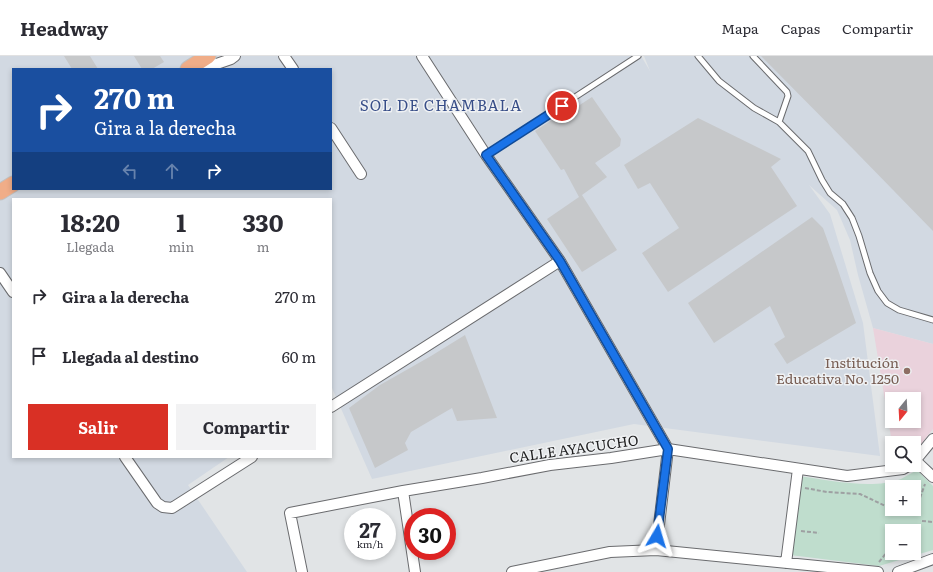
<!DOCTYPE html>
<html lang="es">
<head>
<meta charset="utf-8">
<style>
	:root { --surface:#fff; --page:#f2f2f3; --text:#2b2b33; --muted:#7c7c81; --line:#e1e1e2; --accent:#d93025 }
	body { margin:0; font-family:Literata,serif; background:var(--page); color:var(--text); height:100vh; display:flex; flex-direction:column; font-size:15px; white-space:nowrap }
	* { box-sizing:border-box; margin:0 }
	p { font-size:13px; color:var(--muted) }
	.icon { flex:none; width:22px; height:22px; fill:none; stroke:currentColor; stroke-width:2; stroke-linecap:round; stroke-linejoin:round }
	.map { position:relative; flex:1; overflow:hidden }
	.side { position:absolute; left:12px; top:142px; width:320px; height:260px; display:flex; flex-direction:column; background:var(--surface); border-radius:0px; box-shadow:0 2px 6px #0003 }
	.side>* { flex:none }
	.banner { position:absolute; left:12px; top:12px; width:320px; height:122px; border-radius:0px; box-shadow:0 2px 6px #0003; background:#1a4fa0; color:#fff; overflow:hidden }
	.needle { width:26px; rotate:198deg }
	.controls { position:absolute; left:885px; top:336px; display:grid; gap:8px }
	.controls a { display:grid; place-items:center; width:36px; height:36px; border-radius:0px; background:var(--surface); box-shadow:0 2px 6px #0003; font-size:20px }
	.speed { position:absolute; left:344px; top:452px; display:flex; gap:8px; font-size:20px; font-weight:700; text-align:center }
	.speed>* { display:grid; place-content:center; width:52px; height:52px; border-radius:50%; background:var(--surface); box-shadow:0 2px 6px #0003; line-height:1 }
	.speed small { font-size:10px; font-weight:400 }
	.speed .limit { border:6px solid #d22; background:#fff; color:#111 }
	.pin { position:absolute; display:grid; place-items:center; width:34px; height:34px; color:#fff; margin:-17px; border:2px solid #fff; border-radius:50%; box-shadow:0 1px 4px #0007 }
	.me { position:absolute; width:44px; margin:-22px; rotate:7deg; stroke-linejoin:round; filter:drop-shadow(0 0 3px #0008) }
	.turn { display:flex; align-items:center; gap:14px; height:84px; padding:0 16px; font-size:18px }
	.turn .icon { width:52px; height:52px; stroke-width:2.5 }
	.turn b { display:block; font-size:28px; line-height:34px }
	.lanes { display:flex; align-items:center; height:38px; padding:0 16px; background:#0003; justify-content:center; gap:20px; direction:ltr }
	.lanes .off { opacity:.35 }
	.eta { display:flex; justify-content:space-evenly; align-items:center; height:68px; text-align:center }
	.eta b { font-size:24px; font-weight:700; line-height:28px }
	.primary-button { display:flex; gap:8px; margin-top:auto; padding:8px 16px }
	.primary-button a { flex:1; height:46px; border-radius:0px; background:var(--accent); color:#fff; font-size:16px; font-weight:700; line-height:46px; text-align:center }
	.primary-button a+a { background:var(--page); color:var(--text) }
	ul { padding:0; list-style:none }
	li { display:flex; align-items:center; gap:12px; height:60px; padding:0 16px }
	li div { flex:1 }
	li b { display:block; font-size:15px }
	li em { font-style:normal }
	header { display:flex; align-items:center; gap:24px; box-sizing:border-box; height:56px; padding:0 20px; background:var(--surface); border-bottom:1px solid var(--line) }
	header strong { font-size:19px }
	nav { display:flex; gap:22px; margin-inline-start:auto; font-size:14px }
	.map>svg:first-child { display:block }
	.built { fill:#d2d9e2; fill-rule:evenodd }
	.education { fill:#ead2dc; fill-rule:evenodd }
	.green { fill:#bfddcd; fill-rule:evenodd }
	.building { fill:#c6c8ca }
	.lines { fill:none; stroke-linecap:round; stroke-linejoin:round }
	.lane-casing { stroke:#6a6b6e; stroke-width:7 }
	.street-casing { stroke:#6a6b6e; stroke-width:12 }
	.primary-casing { stroke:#c1c1c1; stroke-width:17 }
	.path { stroke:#9ea0a2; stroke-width:2; stroke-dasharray:4 2; stroke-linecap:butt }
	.lane { stroke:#fff; stroke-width:5 }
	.street { stroke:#fff; stroke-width:10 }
	.primary { stroke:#f0ad88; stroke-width:15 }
	.route-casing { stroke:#114b97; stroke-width:10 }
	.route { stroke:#1a73e8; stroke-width:7 }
	.education-dot { fill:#8d6e63; stroke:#eff1f3; stroke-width:1.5 }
	.labels { text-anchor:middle; stroke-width:3; stroke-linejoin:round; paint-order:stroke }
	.education-label { font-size:14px; fill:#785e54; stroke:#eff1f3; text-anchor:end }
	.street-label { font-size:14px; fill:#202021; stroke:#eff1f3 }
	.neighbourhood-label { font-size:15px; letter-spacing:1px; fill:#384e88; stroke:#eff1f3 }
</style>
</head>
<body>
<header>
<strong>Headway</strong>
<nav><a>Mapa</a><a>Capas</a><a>Compartir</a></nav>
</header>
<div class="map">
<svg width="933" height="516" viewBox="0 0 933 516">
	<rect width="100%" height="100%" fill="#e1e4e6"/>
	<path class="built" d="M0,0h641l9,15 -6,-15h289v288l-60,-16 -15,-53 -8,-35 -13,-30 -28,-25 21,29 33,109 17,133 -246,-32 -262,55 -40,-91h-1v-189h-318v258h216l-41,28 59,87h-247zM13,13h318v120h-318z"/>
	<path class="education" d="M873,272l60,16v85l-19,24v-10h-22zM892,343h22v22h-22z"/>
	<path class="green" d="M917,414l16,16v64l-54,16 -89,-11 8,-79c31,4 74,14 103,3 5,-3 11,-6 16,-9zM892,431h22v22h-22zM892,475h22v22h-22z"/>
	<path class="building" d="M64,0h26l8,13h-26z
		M134,0h26l4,6 -12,7h-10z
		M761,0h172v175l-77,-79z
		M592,41l29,42 -1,7 -25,17 12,14 -25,18 35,55 -35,22 -35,-53 32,-22 -15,-28 -3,1 -26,-39 35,-23 2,2z
		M698,62l83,41 -10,8 26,39 -129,86 -26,-39 37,-25 -29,-45 -12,6 -14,-24z
		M812,161l11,11 13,36 20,59 -69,41 -13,-20 11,-7 -15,-31 -56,37 -26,-40z
		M465,279l32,83 -40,3 -5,-13 -41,24 -6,11 3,7 -33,18 -26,-60 31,-23 51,-29z"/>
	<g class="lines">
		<defs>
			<path id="lane" d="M698,0l21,25 35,27 25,14 29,29 14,29 8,13 13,11 9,14 7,18 11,37 8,18 9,12 12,7 34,10
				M753,0l34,36 1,4 -9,26
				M486,99l152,-99"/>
			<path id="street" d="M284,0l9,13
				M422,0l64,99 74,106 108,188 -12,101
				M202,13l29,-10 4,-3
				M331,72l30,46
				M0,217l13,19
				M331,351l229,-146
				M125,401l32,46 6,4 9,1 80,-51
				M916,405l17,16
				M914,406l19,-23
				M403,435l12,81
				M786,507l12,-94
				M302,516l-12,-59 113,-22 79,-13 68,-13 61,-7 57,-9 179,27 56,-7 7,-4
				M512,516l98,-20 46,-2 222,22
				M898,516l35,-13"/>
			<path id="primary" d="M188,13l20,-13
				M0,136l13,-8"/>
		</defs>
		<use href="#lane" class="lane-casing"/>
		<use href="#street" class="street-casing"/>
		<use href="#primary" class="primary-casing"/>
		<path class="path" d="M805,432l22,4 33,2 32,15
			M893,453l13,6
			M916,453l9,-25
			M922,465l11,1
			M801,475l18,2
			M904,475l5,-6
			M879,506l13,-16"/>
		<use href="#lane" class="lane"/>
		<use href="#street" class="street"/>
		<use href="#primary" class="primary"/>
	</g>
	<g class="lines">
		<defs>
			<path id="route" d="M562,50l-76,49 74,106 108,188 -11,87"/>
		</defs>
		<use href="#route" class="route-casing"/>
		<use href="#route" class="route"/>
	</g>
	<circle class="education-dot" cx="907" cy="315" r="4"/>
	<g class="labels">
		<g class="education-label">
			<text x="899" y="312">Institución<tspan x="899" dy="16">Educativa No. 1250</tspan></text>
		</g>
		<g class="street-label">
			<text transform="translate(574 393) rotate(-8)" y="5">CALLE AYACUCHO</text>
		</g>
		<g class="neighbourhood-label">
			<text x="441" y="55">SOL DE CHAMBALA</text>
		</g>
	</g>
</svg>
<div class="controls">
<a><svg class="needle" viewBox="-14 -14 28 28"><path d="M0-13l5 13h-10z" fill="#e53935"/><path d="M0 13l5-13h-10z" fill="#7c7c81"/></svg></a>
<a><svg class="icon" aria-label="search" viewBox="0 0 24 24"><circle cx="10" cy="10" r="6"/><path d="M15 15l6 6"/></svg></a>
<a>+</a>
<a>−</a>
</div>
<div class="speed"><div>27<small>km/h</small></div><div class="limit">30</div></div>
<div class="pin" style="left:562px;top:50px;background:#d93025"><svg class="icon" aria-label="arrive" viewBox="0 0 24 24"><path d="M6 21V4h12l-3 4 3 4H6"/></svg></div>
<svg class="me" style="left:657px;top:480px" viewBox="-20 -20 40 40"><path d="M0-17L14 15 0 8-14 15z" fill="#1a73e8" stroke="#fff" stroke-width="4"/></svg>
<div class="banner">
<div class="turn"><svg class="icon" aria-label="right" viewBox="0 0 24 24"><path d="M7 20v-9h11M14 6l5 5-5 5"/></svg><div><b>270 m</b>Gira a la derecha</div></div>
<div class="lanes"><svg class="icon off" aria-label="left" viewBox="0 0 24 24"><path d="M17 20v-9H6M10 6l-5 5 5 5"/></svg><svg class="icon off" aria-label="ahead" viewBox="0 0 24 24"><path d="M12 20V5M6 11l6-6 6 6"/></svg><svg class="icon" aria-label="right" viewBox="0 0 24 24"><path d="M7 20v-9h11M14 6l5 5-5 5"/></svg></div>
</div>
<section class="side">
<div class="eta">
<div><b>18:20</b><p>Llegada</p></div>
<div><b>1</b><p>min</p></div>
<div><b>330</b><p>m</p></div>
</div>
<ul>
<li><svg class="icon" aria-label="right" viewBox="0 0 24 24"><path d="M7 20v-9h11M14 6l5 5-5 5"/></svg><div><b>Gira a la derecha</b></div><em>270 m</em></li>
<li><svg class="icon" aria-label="arrive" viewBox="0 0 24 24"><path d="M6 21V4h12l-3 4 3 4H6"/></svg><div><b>Llegada al destino</b></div><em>60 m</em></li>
</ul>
<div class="primary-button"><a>Salir</a><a>Compartir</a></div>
</section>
</div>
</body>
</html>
